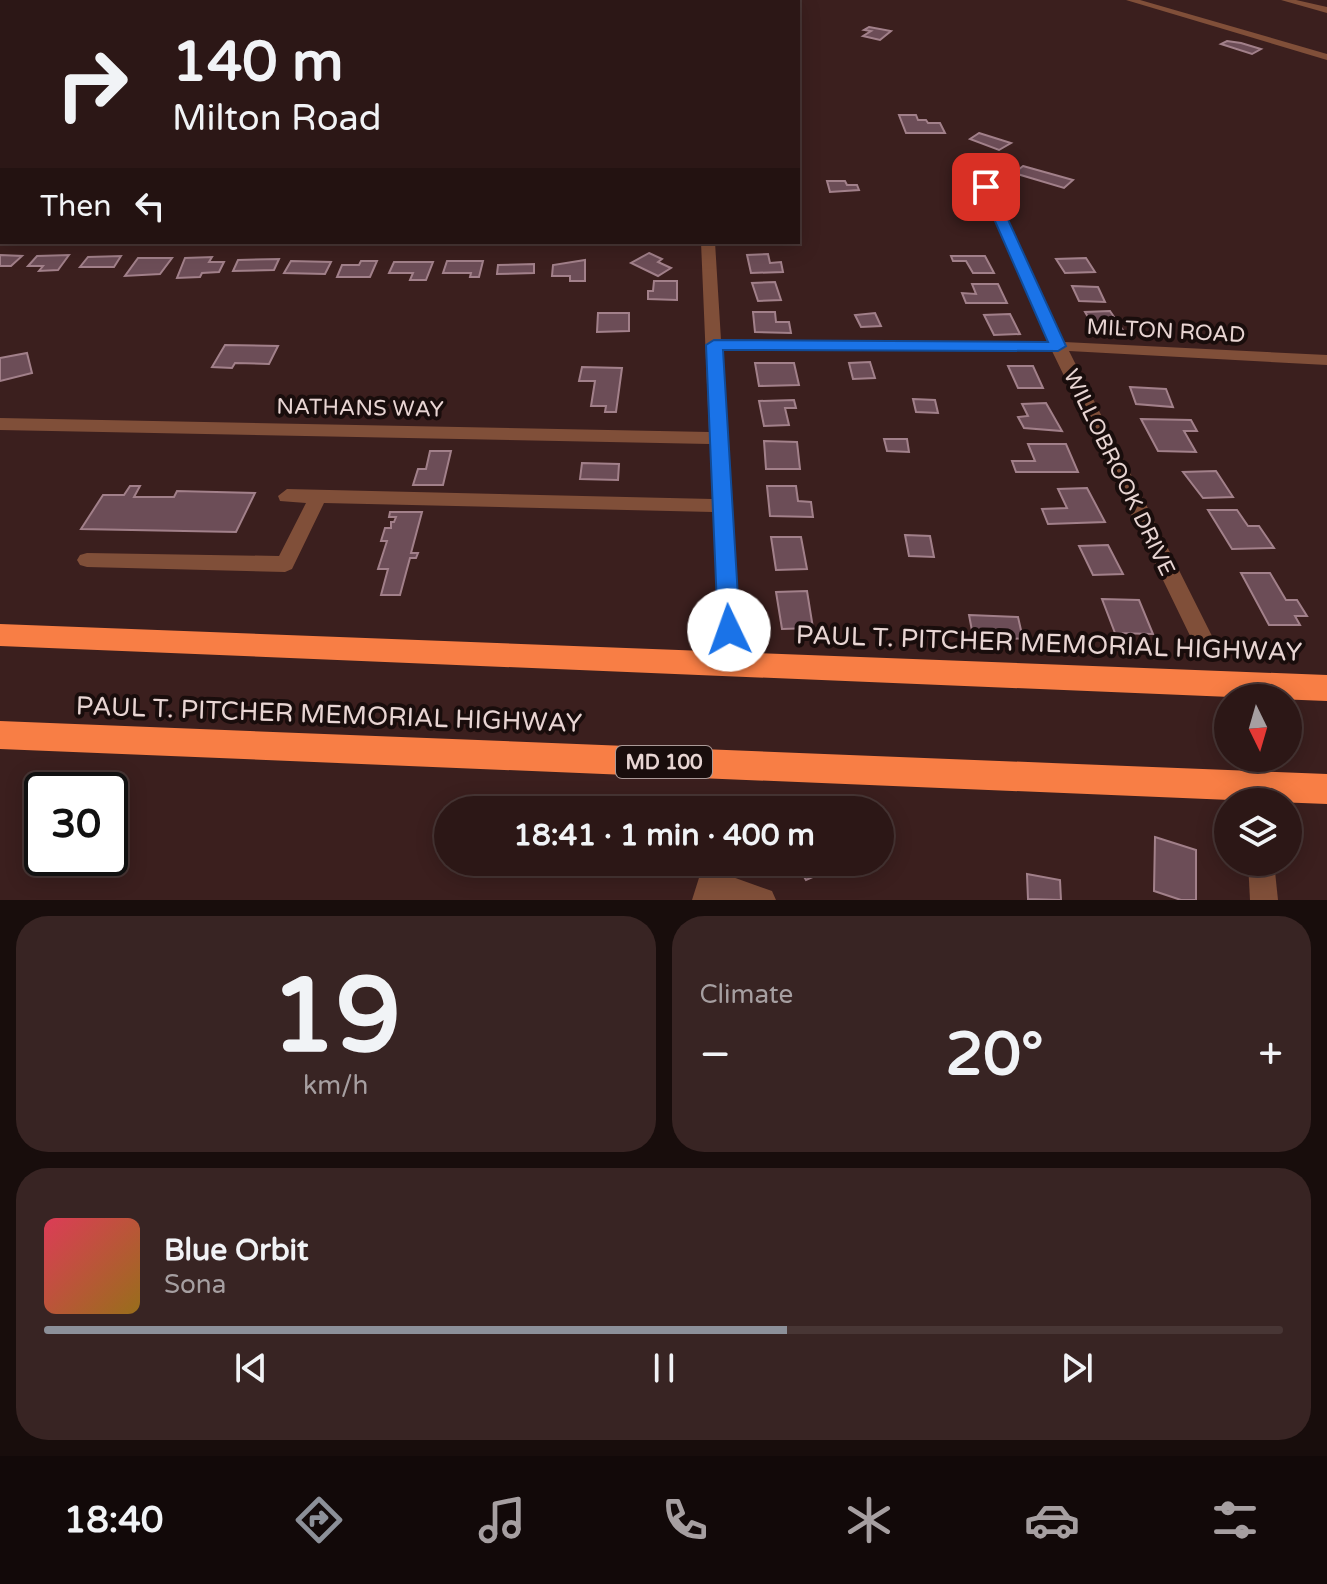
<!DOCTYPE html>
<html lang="en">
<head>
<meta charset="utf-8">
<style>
	:root { --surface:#2c1716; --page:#382423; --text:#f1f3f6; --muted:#a69fa1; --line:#483635; --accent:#8c9099 }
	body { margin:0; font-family:"Varela Round",sans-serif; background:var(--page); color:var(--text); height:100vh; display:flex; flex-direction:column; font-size:30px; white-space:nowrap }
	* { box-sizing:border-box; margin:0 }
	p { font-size:26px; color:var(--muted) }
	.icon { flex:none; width:44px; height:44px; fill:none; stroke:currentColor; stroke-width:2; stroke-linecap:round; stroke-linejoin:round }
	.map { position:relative; height:900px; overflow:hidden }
	.panel { display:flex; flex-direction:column; gap:16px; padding:16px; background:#180d0c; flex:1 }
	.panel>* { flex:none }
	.hud { position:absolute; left:0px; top:0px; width:800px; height:244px; box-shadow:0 4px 20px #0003,0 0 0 2px var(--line); background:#2c1716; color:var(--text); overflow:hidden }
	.needle { width:52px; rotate:175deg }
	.buttons { position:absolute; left:1214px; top:684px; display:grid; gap:16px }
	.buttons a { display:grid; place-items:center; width:88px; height:88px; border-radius:50%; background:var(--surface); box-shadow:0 4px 20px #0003,0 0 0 2px var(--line); font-size:40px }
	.speed { position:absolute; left:24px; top:772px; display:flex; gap:16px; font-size:40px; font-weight:700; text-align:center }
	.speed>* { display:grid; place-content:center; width:104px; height:104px; border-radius:50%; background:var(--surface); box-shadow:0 4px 20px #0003,0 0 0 2px var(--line); line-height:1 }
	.speed .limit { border:4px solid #111; border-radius:12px; background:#fff; color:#111 }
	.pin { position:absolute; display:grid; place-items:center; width:68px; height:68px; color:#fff; margin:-34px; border-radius:16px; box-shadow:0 4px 12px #0006 }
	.me { position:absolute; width:88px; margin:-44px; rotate:357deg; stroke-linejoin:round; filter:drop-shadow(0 0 6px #0008) }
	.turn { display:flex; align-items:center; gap:28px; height:168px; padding:0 40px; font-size:36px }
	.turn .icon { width:104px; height:104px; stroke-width:2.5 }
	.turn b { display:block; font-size:56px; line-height:68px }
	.then { display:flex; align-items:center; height:76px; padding:0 40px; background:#0003; gap:16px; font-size:30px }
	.big { font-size:60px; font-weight:800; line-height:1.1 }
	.panel .widget { flex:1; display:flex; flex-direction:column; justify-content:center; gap:12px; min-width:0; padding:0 28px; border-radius:32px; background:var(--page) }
	.panel .dial { align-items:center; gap:0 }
	.dial b { font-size:104px; line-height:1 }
	.song { display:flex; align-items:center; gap:24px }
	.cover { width:96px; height:96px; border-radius:12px; background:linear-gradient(135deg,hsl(350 70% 55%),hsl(40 70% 35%)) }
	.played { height:8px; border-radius:4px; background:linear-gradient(90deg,var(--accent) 60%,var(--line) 60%) }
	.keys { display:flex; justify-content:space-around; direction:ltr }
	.heat { display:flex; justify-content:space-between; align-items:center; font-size:44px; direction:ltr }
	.panel .tiles { flex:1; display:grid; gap:16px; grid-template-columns:1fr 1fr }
	.widget:last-child { grid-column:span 2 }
	.trip { position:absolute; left:434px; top:796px; width:460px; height:80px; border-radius:40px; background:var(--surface); box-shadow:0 4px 20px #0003,0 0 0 2px var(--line); font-weight:800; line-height:80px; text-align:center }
	.dock { display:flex; height:128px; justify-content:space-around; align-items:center; background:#120909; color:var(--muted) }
	.dock .icon { width:56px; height:56px }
	.dock .active { color:var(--accent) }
	.dock b { font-size:36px; color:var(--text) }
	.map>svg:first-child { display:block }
</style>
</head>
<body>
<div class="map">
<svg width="1327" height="900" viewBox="0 0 1327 900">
	<rect width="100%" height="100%" fill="#3b1f1e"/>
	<g fill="#6c4d57" stroke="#a2808a" stroke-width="2">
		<path d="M869,27L891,31L880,40L863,36L871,31L864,30Z"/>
		<path d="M1227,41L1241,43L1261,49L1252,54L1221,44Z"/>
		<path d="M899,115H916L918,120H926L928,123H940L945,133H906Z"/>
		<path d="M979,133L1011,143L999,150L970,139Z"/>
		<path d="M1023,166L1073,180L1064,188L1014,173Z"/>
		<path d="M827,181H845L847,185H857L859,190L830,192Z"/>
		<path d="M649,253L662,259L658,262L671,268L658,276L631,263Z"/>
		<path d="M768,254L770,263L781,262L783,272L751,273L747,255Z"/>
		<path d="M0,255L22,256L11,266H0Z"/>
		<path d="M69,255L58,270L39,271L43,266H28L37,256Z"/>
		<path d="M121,256L114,267H80L88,257Z"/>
		<path d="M951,256H985L994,273H973L966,261H953Z"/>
		<path d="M212,257L209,262H224L219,272L202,273L200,277L177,278L185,258Z"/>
		<path d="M138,258H172L160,274L125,276Z"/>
		<path d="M1086,258L1095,272L1065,273L1056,259Z"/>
		<path d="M279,259L274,270L233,271L238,260Z"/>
		<path d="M585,260V281H570V276H552L553,265Z"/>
		<path d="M291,261L331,262L325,274L284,273Z"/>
		<path d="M361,261H377L370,277H337L342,265H359Z"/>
		<path d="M447,261H483L479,277H470L471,273H443Z"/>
		<path d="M394,262H433L426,280H410L413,273H389Z"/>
		<path d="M534,264V273L497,274L498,265Z"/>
		<path d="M654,281H677V300L648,299V291H653Z"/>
		<path d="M775,282L781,300L758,301L752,283Z"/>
		<path d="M972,284H998L1007,303H966L962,293L976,294Z"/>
		<path d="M1072,286L1098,287L1105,302L1079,301Z"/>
		<path d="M1110,311L1125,333L1098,334L1085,312Z"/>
		<path d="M753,312H775L776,322H789L791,333L755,332Z"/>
		<path d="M598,313H629V331L597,332Z"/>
		<path d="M875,313L881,326L861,327L855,315Z"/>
		<path d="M1010,314L1020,334L994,335L984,315Z"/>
		<path d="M225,345L278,346L269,364L235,363L232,368L212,367Z"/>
		<path d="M27,353L32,373L0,381V358Z"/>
		<path d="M870,362L875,378L853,379L849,363Z"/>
		<path d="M755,363H794L799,385L759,386Z"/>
		<path d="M1008,366H1033L1043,388H1018Z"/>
		<path d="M582,367L622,368L616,412H605L606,406H591L595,381H579Z"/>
		<path d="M1130,387L1166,389L1173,407L1136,404Z"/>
		<path d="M913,399L935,400L938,413L916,412Z"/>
		<path d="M794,400L796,408H785L789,425L764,426L759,401Z"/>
		<path d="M1046,403L1062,431L1024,428L1018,417L1028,416L1022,404Z"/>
		<path d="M1141,419L1191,420L1197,431H1184L1196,452L1158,451Z"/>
		<path d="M884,439H907L909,452L887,451Z"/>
		<path d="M764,441L797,442L800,469H766Z"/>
		<path d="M1028,444H1066L1078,472H1016L1012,461H1035Z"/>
		<path d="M430,451H451L443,485H413L418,469H426Z"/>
		<path d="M582,463L619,464L618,480L580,479Z"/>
		<path d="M1216,471L1233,497L1203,498L1183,472Z"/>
		<path d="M130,486H140L134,497H174L177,491L255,493L236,532L81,529L103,495H124Z"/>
		<path d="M767,486H796L798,501L811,502L813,517L770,516Z"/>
		<path d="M1087,488L1105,522L1048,524L1042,509L1067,508L1058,489Z"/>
		<path d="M1208,510H1237L1248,526H1259L1274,548L1232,549Z"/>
		<path d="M390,512H422L411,553H418L416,558H410L400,595H381L388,569H378L387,541H381L385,528H391V522H394L396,517H389Z"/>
		<path d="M905,535L930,536L934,557L909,556Z"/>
		<path d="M771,537H801L807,569L776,570Z"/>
		<path d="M1108,545L1123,574L1093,575L1079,546Z"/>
		<path d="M1241,573H1270L1286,600H1297L1307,616H1295L1300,625H1269Z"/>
		<path d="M807,591L813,628L782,629L776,592Z"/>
		<path d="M1102,599L1139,600L1153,634L1115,633Z"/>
		<path d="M969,615L1018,617L1023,639L973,636Z"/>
		<path d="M1155,837L1196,850V900H1181L1154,891Z"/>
		<path d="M795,862H847L806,880Z"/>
		<path d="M1027,874L1060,880L1061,900L1028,899Z"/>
	</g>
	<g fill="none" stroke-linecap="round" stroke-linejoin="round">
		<g fill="#804f39" fill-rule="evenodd">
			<path d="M537,0H547L548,2H538Z"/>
			<rect x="703" y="0" width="8" height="2"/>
			<path d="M1126,0H1140L1327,54V60Z"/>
			<path d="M1281,0H1296L1327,7V13Z"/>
			<path d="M993,169L999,173L992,187L1064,342L1327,355V365L1069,351L1214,640L1211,646L1203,649L1195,646L1052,351L722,350L740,630L737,636L729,639L721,636L718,630L713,512L324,503L292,569L285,572L87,567L80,565L77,560L80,555L87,553L279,556L306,503L280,501L278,496L287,489L712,499L710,444L0,430V418L709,432L701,242H715L721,340L1048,341L980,187L989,170Z"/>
			<rect x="0" y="231" width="2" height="8"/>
			<path d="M436,242H529L522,246H443Z"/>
			<path d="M704,862H730L727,875L772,891L776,900H692Z"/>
			<path d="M1248,862H1274L1278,900H1250Z"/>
		</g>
		<g fill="#f87e45" fill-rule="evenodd">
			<path d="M0,624L1327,675V701L0,646Z"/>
			<path d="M0,721L1327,774V804L0,749Z"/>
		</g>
	</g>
	<path fill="#1a73e8" stroke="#114b97" stroke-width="2" d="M982,185L993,187L1066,346L1058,351L723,350L740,630L737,636L729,639L721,636L718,630L706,345L714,340L1048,342L980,187Z"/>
	<g text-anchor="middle" stroke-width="8" stroke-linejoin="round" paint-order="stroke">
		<rect fill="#190d0c" stroke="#aa9997" stroke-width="2" x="616" y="746" width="96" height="32" rx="6"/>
		<g font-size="20" font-weight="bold" fill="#e8d5d3">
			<text x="664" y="769">MD 100</text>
		</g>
		<g font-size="22" fill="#e8d5d3" stroke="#190d0c">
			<text transform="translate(1166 330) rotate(3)" y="8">MILTON ROAD</text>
			<text transform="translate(360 407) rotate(1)" y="8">NATHANS WAY</text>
			<text transform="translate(1120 472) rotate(64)" y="8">WILLOBROOK DRIVE</text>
		</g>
		<g font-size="26" fill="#e8d5d3" stroke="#190d0c">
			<text transform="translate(1049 643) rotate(2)" y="9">PAUL T. PITCHER MEMORIAL HIGHWAY</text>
			<text transform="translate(329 714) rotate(2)" y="9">PAUL T. PITCHER MEMORIAL HIGHWAY</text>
		</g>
	</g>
</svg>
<div class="buttons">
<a><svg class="needle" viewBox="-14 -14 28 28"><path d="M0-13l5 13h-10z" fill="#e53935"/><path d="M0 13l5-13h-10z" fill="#a69fa1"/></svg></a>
<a><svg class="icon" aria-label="layers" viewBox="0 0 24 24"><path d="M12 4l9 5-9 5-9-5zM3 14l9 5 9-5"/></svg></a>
</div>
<div class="speed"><div class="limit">30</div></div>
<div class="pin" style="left:986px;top:187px;background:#d93025"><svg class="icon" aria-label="arrive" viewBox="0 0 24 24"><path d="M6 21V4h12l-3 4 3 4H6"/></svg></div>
<svg class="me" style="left:729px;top:630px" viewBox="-20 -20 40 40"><circle r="19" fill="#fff"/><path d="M0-13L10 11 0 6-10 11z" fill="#1a73e8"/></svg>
<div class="trip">18:41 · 1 min · 400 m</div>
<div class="hud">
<div class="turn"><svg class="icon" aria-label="right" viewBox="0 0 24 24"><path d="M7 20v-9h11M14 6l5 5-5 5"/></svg><div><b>140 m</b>Milton Road</div></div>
<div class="then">Then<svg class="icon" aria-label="left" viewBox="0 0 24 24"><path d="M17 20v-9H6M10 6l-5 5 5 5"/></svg></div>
</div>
</div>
<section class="panel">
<div class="tiles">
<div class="widget dial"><b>19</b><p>km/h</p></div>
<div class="widget"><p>Climate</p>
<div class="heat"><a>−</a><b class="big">20°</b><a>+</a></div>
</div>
<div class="widget">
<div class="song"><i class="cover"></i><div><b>Blue Orbit</b><p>Sona</p></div></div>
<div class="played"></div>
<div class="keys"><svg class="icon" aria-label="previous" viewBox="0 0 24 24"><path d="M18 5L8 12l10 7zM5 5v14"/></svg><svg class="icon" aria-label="pause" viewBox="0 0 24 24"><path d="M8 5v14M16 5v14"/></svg><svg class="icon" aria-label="next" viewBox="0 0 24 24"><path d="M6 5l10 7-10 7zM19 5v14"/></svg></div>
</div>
</div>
</section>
<nav class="dock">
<b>18:40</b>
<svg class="icon active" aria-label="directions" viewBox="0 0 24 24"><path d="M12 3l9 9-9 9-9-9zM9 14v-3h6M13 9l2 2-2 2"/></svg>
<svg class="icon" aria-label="music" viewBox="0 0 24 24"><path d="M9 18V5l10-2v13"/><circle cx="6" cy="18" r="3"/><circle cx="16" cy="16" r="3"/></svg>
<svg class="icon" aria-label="phone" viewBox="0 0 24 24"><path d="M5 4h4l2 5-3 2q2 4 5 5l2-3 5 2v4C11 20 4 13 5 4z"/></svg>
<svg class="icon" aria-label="climate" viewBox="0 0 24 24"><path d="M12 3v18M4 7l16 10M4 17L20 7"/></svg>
<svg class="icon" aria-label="car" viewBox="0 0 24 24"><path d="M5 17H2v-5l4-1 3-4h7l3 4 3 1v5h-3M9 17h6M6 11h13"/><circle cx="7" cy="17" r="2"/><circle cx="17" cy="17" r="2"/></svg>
<svg class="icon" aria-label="filters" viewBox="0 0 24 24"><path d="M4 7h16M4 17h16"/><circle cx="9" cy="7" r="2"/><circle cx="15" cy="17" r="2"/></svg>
</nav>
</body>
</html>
